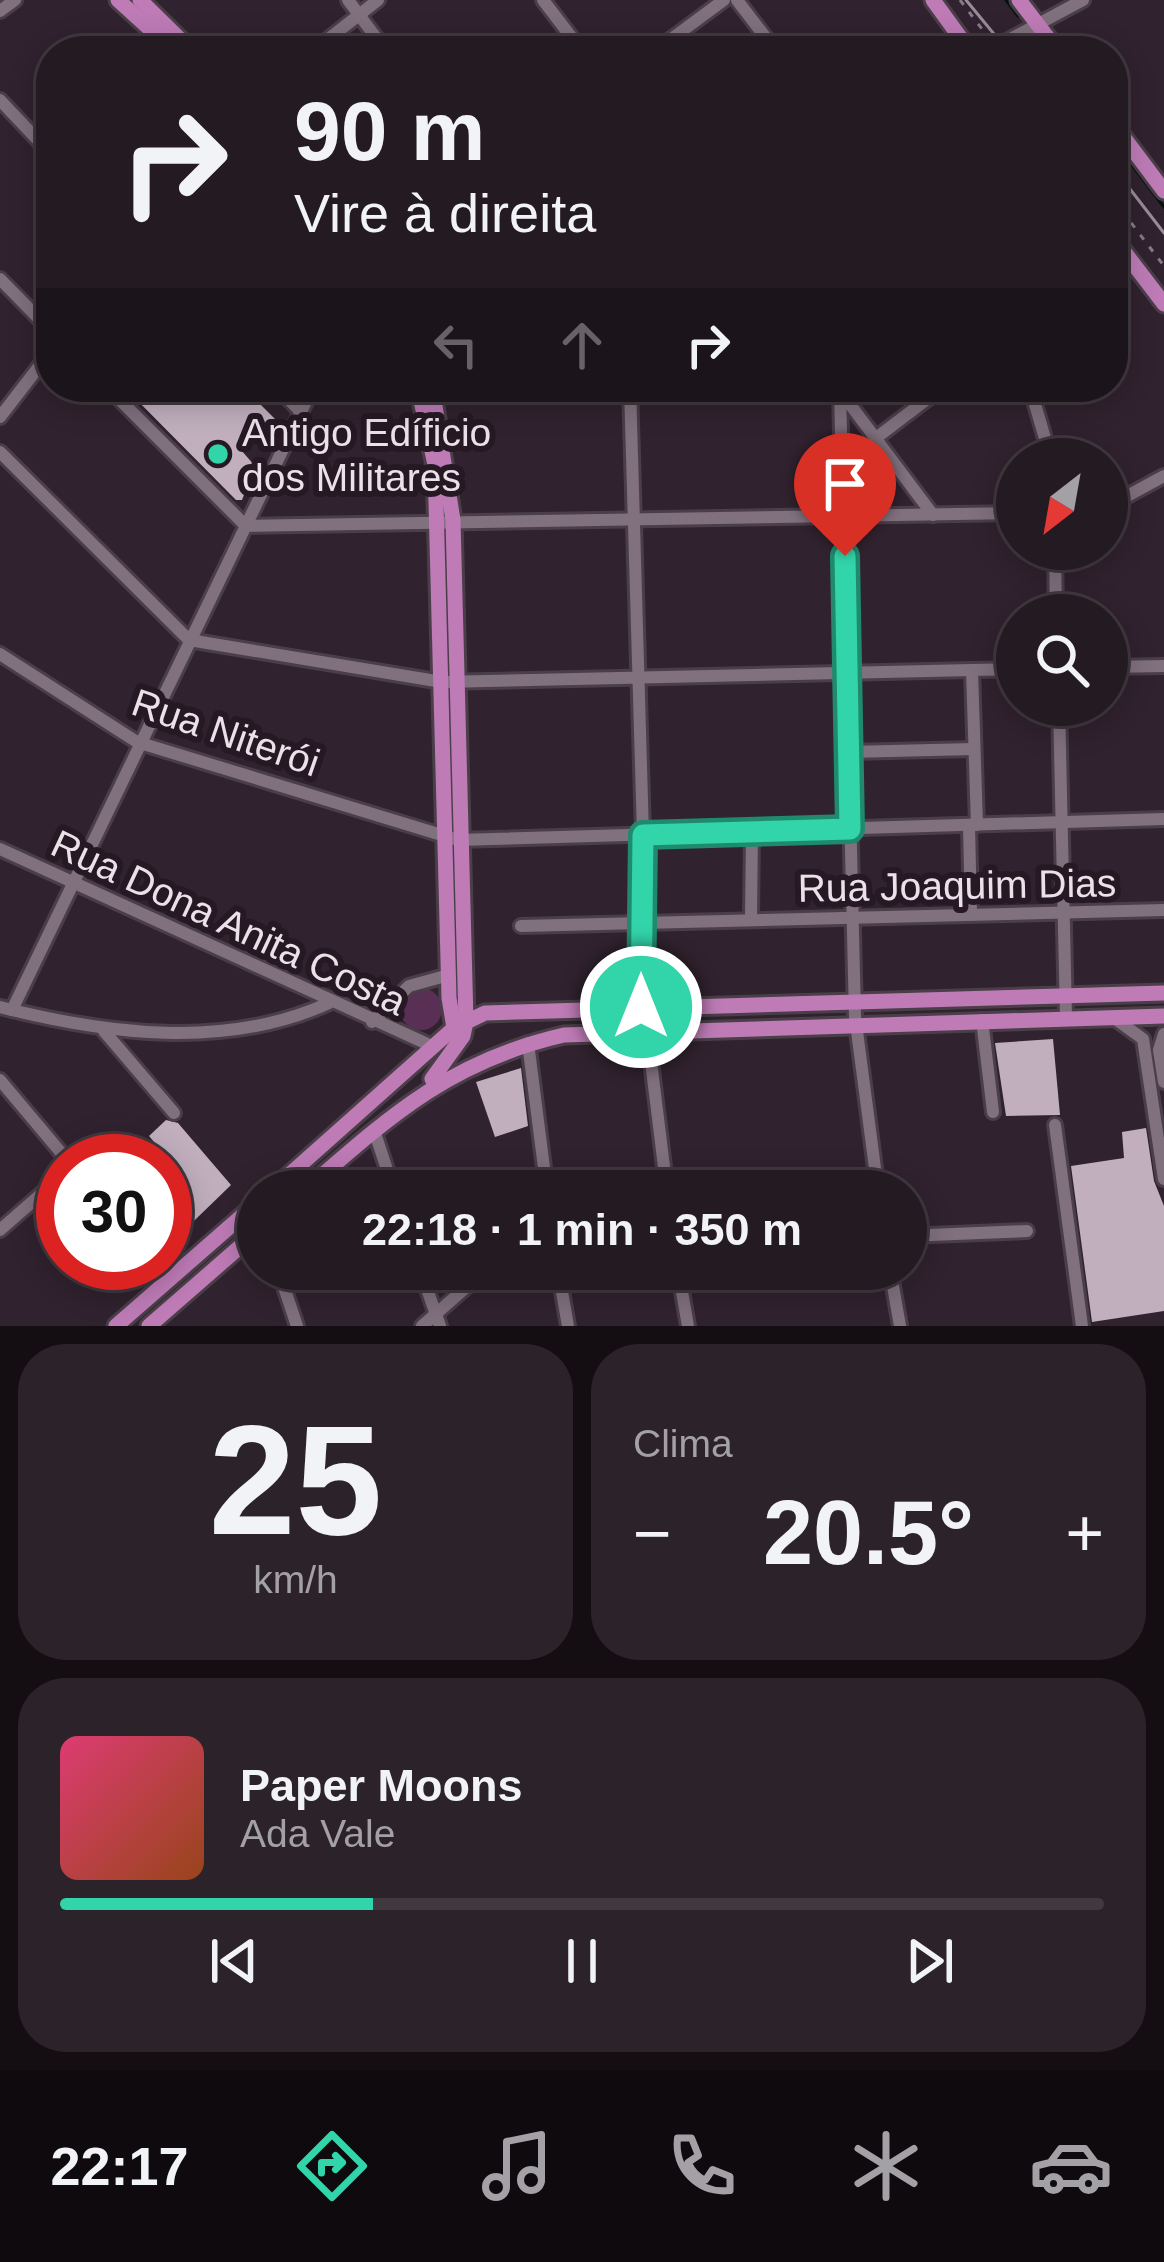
<!DOCTYPE html>
<html lang="pt">
<head>
<meta charset="utf-8">
<style>
	:root { --surface:#241a22; --page:#2c232a; --text:#f1f3f6; --muted:#a3a1a5; --line:#413840; --accent:#32d4a9 }
	body { margin:0; font-family:Arial,sans-serif; background:var(--page); color:var(--text); height:100vh; display:flex; flex-direction:column; font-size:45px; white-space:nowrap }
	* { box-sizing:border-box; margin:0 }
	p { font-size:39px; color:var(--muted) }
	.icon { flex:none; width:66px; height:66px; fill:none; stroke:currentColor; stroke-width:2; stroke-linecap:round; stroke-linejoin:round }
	.map { position:relative; height:1326px; overflow:hidden }
	.details { display:flex; flex-direction:column; gap:18px; padding:18px; background:#140e13; flex:1 }
	.details>* { flex:none }
	.top-card { position:absolute; left:36px; top:36px; width:1092px; height:366px; border-radius:48px; box-shadow:0 6px 30px #0003,0 0 0 3px var(--line); background:#241a22; color:var(--text); overflow:hidden }
	.needle { width:78px; rotate:211deg }
	.controls { position:absolute; left:996px; top:438px; display:grid; gap:24px }
	.controls a { display:grid; place-items:center; width:132px; height:132px; border-radius:50%; background:var(--surface); box-shadow:0 6px 30px #0003,0 0 0 3px var(--line); font-size:60px }
	.speed { position:absolute; left:36px; top:1134px; display:flex; gap:24px; font-size:60px; font-weight:700; text-align:center }
	.speed>* { display:grid; place-content:center; width:156px; height:156px; border-radius:50%; background:var(--surface); box-shadow:0 6px 30px #0003,0 0 0 3px var(--line); line-height:1 }
	.speed .limit { border:18px solid #d22; background:#fff; color:#111 }
	.pin { position:absolute; display:grid; place-items:center; width:102px; height:102px; color:#fff; margin:-123px -51px; border-radius:50% 50% 50% 0; rotate:-45deg; box-shadow:0 0 12px #0007 }
	.pin .icon { rotate:45deg }
	.me { position:absolute; width:132px; margin:-66px; rotate:0deg; stroke-linejoin:round; filter:drop-shadow(0 0 9px #0008) }
	.turn { display:flex; align-items:center; gap:42px; height:252px; padding:0 60px; font-size:54px }
	.turn .icon { width:156px; height:156px; stroke-width:2.5 }
	.turn b { display:block; font-size:84px; line-height:102px }
	.lanes { display:flex; align-items:center; height:114px; padding:0 60px; background:#0003; justify-content:center; gap:60px; direction:ltr }
	.lanes .off { opacity:.35 }
	.big { font-size:90px; font-weight:600; line-height:1.1 }
	.details .card { flex:1; display:flex; flex-direction:column; justify-content:center; gap:18px; min-width:0; padding:0 42px; border-radius:48px; background:var(--page) }
	.details .dial { align-items:center; gap:0 }
	.dial b { font-size:156px; line-height:1 }
	.song { display:flex; align-items:center; gap:36px }
	.cover { width:144px; height:144px; border-radius:18px; background:linear-gradient(135deg,hsl(340 70% 55%),hsl(20 70% 35%)) }
	.played { height:12px; border-radius:6px; background:linear-gradient(90deg,var(--accent) 30%,var(--line) 30%) }
	.keys { display:flex; justify-content:space-around; direction:ltr }
	.heat { display:flex; justify-content:space-between; align-items:center; font-size:66px; direction:ltr }
	.details .tiles { flex:1; display:grid; gap:18px; grid-template-columns:1fr 1fr }
	.card:last-child { grid-column:span 2 }
	.trip { position:absolute; left:237px; top:1170px; width:690px; height:120px; border-radius:60px; background:var(--surface); box-shadow:0 6px 30px #0003,0 0 0 3px var(--line); font-weight:600; line-height:120px; text-align:center }
	.dock { display:flex; height:192px; justify-content:space-around; align-items:center; background:#0e0a0e; color:var(--muted) }
	.dock .icon { width:84px; height:84px }
	.dock .selected { color:var(--accent) }
	.dock b { font-size:54px; color:var(--text) }
	.map>svg:first-child { display:block }
</style>
</head>
<body>
<div class="map">
<svg width="1164" height="1326" viewBox="0 0 1164 1326">
	<rect width="100%" height="100%" fill="#30222e"/>
	<circle fill="#5a2f55" cx="421" cy="1009" r="21"/>
	<g fill="none" stroke-linecap="round" stroke-linejoin="round">
		<g stroke="#04110c" stroke-width="3">
			<path d="M1006,0L1018,16"/>
			<path d="M1045,50V51"/>
			<path d="M1113,140L1164,207"/>
		</g>
	</g>
	<g fill="#c1afbe">
		<path d="M124,387H243L275,419L241,450L255,466L242,500H236Z"/>
		<path d="M1053,1039L1060,1115L1006,1116L995,1043Z"/>
		<path d="M521,1068L528,1126L495,1137L476,1082Z"/>
		<path d="M166,1120L178,1123L231,1185L165,1249V1161H156L164,1154L149,1136Z"/>
		<path d="M1146,1128L1154,1181L1164,1206V1311L1092,1322L1071,1166L1124,1158L1122,1132Z"/>
	</g>
	<g fill="none" stroke-linecap="round" stroke-linejoin="round">
		<g stroke="#4a3e49" stroke-width="18">
			<g id="minor">
				<path d="M348,0L386,51"/>
				<path d="M543,0L582,51"/>
				<path d="M737,0L776,51"/>
				<path d="M0,11L15,0"/>
				<path d="M313,51L378,0"/>
				<path d="M655,51L724,0"/>
				<path d="M988,51L1083,0"/>
				<path d="M0,100L51,154"/>
				<path d="M0,279L51,331"/>
				<path d="M107,387L246,526L1017,513"/>
				<path d="M277,387L301,412"/>
				<path d="M630,387L643,834L641,1007"/>
				<path d="M846,387L840,391L855,1016L878,1191"/>
				<path d="M1030,387L1051,459"/>
				<path d="M840,391L933,515"/>
				<path d="M0,417L51,351"/>
				<path d="M876,438L943,387"/>
				<path d="M0,452L189,640L442,682L1017,669"/>
				<path d="M1107,507L1164,476"/>
				<path d="M1055,549L1056,615"/>
				<path d="M0,654L137,742L458,840L1164,819"/>
				<path d="M1107,667L1164,666"/>
				<path d="M972,670L977,825"/>
				<path d="M1059,705L1066,1017"/>
				<path d="M848,752L974,749"/>
				<path d="M969,825L971,914"/>
				<path d="M0,849L434,1047"/>
				<path d="M751,920L752,831"/>
				<path d="M521,926L1164,910"/>
				<path d="M0,1007C106,1034 226,1050 329,1003"/>
				<path d="M12,1010L313,387"/>
				<path d="M1114,1018L1143,1039L1164,1179"/>
				<path d="M982,1020L993,1112"/>
				<path d="M372,1022L409,986L449,975"/>
				<path d="M647,1029L667,1191"/>
				<path d="M104,1031L174,1113"/>
				<path d="M1164,1034L1159,1050L1164,1082"/>
				<path d="M528,1043L547,1191"/>
				<path d="M0,1080L68,1161"/>
				<path d="M1055,1125L1082,1326"/>
				<path d="M374,1130L394,1191"/>
				<path d="M0,1230L63,1175"/>
				<path d="M906,1236L1027,1231"/>
				<path d="M158,1263L171,1278"/>
				<path d="M278,1269L297,1326"/>
				<path d="M420,1269L440,1326"/>
				<path d="M558,1269L568,1326"/>
				<path d="M678,1269L688,1326"/>
				<path d="M890,1269L900,1326"/>
				<path d="M422,1326L487,1269"/>
			</g>
		</g>
		<g stroke="#4a3e49" stroke-width="21">
			<g id="major">
				<path d="M118,0L174,51"/>
				<path d="M140,0L192,51"/>
				<path d="M933,0L970,51"/>
				<path d="M1019,0L1058,51"/>
				<path d="M1113,123L1164,191"/>
				<path d="M1113,237L1164,304"/>
				<path d="M418,387L435,465L449,998L454,1028"/>
				<path d="M432,1079L463,1036L466,1022L453,520L432,387"/>
				<path d="M271,1191L454,1028L485,1013L1164,993"/>
				<path d="M304,1191C390,1116 450,1061 564,1035L1164,1016"/>
				<path d="M116,1326L258,1202"/>
				<path d="M149,1326L258,1231"/>
			</g>
		</g>
		<g stroke="#877b85" stroke-width="3" stroke-dasharray="6 9" stroke-linecap="butt">
			<path d="M960,0L988,37"/>
			<path d="M1113,199L1164,266"/>
		</g>
		<use href="#minor" stroke="#81707e" stroke-width="12"/>
		<use href="#major" stroke="#be7bb6" stroke-width="15"/>
		<g stroke="#988c96" stroke-width="3">
			<path d="M966,0L1008,51"/>
			<path d="M1113,167L1164,233"/>
		</g>
	</g>
	<g fill="none" stroke-linecap="round" stroke-linejoin="round">
		<g stroke="#208a6e" stroke-width="30">
			<path id="route" d="M641,1007L643,835L850,829L845,556"/>
		</g>
		<use href="#route" stroke="#32d4a9" stroke-width="21"/>
	</g>
	<circle fill="#32d4a9" stroke="#261924" stroke-width="4.5" cx="218" cy="454" r="12"/>
	<g text-anchor="middle" stroke-width="12" stroke-linejoin="round" paint-order="stroke">
		<g font-size="39" fill="#ebe1e9" stroke="#261924" text-anchor="start">
			<text x="242" y="446">Antigo Edíficio<tspan x="242" dy="45">dos Militares</tspan></text>
		</g>
		<g font-size="39" fill="#ebe1e9" stroke="#261924">
			<text transform="translate(226 732) rotate(19)" y="14">Rua Niterói</text>
			<text transform="translate(957 885) rotate(-1)" y="14">Rua Joaquim Dias</text>
			<text transform="translate(229 922) rotate(25)" y="14">Rua Dona Anita Costa</text>
		</g>
	</g>
</svg>
<div class="controls">
<a><svg class="needle" viewBox="-14 -14 28 28"><path d="M0-13l5 13h-10z" fill="#e53935"/><path d="M0 13l5-13h-10z" fill="#a3a1a5"/></svg></a>
<a><svg class="icon" aria-label="search" viewBox="0 0 24 24"><circle cx="10" cy="10" r="6"/><path d="M15 15l6 6"/></svg></a>
</div>
<div class="speed"><div class="limit">30</div></div>
<div class="pin" style="left:845px;top:556px;background:#d93025"><svg class="icon" aria-label="arrive" viewBox="0 0 24 24"><path d="M6 21V4h12l-3 4 3 4H6"/></svg></div>
<svg class="me" style="left:641px;top:1007px" viewBox="-20 -20 40 40"><circle r="17" fill="#32d4a9" stroke="#fff" stroke-width="3"/><path d="M0-11L8 9 0 5-8 9z" fill="#fff"/></svg>
<div class="trip">22:18 · 1 min · 350 m</div>
<div class="top-card">
<div class="turn"><svg class="icon" aria-label="right" viewBox="0 0 24 24"><path d="M7 20v-9h11M14 6l5 5-5 5"/></svg><div><b>90 m</b>Vire à direita</div></div>
<div class="lanes"><svg class="icon off" aria-label="left" viewBox="0 0 24 24"><path d="M17 20v-9H6M10 6l-5 5 5 5"/></svg><svg class="icon off" aria-label="ahead" viewBox="0 0 24 24"><path d="M12 20V5M6 11l6-6 6 6"/></svg><svg class="icon" aria-label="right" viewBox="0 0 24 24"><path d="M7 20v-9h11M14 6l5 5-5 5"/></svg></div>
</div>
</div>
<section class="details">
<div class="tiles">
<div class="card dial"><b>25</b><p>km/h</p></div>
<div class="card"><p>Clima</p>
<div class="heat"><a>−</a><b class="big">20.5°</b><a>+</a></div>
</div>
<div class="card">
<div class="song"><i class="cover"></i><div><b>Paper Moons</b><p>Ada Vale</p></div></div>
<div class="played"></div>
<div class="keys"><svg class="icon" aria-label="previous" viewBox="0 0 24 24"><path d="M18 5L8 12l10 7zM5 5v14"/></svg><svg class="icon" aria-label="pause" viewBox="0 0 24 24"><path d="M8 5v14M16 5v14"/></svg><svg class="icon" aria-label="next" viewBox="0 0 24 24"><path d="M6 5l10 7-10 7zM19 5v14"/></svg></div>
</div>
</div>
</section>
<nav class="dock">
<b>22:17</b>
<svg class="icon selected" aria-label="directions" viewBox="0 0 24 24"><path d="M12 3l9 9-9 9-9-9zM9 14v-3h6M13 9l2 2-2 2"/></svg>
<svg class="icon" aria-label="music" viewBox="0 0 24 24"><path d="M9 18V5l10-2v13"/><circle cx="6" cy="18" r="3"/><circle cx="16" cy="16" r="3"/></svg>
<svg class="icon" aria-label="phone" viewBox="0 0 24 24"><path d="M5 4h4l2 5-3 2q2 4 5 5l2-3 5 2v4C11 20 4 13 5 4z"/></svg>
<svg class="icon" aria-label="climate" viewBox="0 0 24 24"><path d="M12 3v18M4 7l16 10M4 17L20 7"/></svg>
<svg class="icon" aria-label="car" viewBox="0 0 24 24"><path d="M5 17H2v-5l4-1 3-4h7l3 4 3 1v5h-3M9 17h6M6 11h13"/><circle cx="7" cy="17" r="2"/><circle cx="17" cy="17" r="2"/></svg>
</nav>
</body>
</html>
